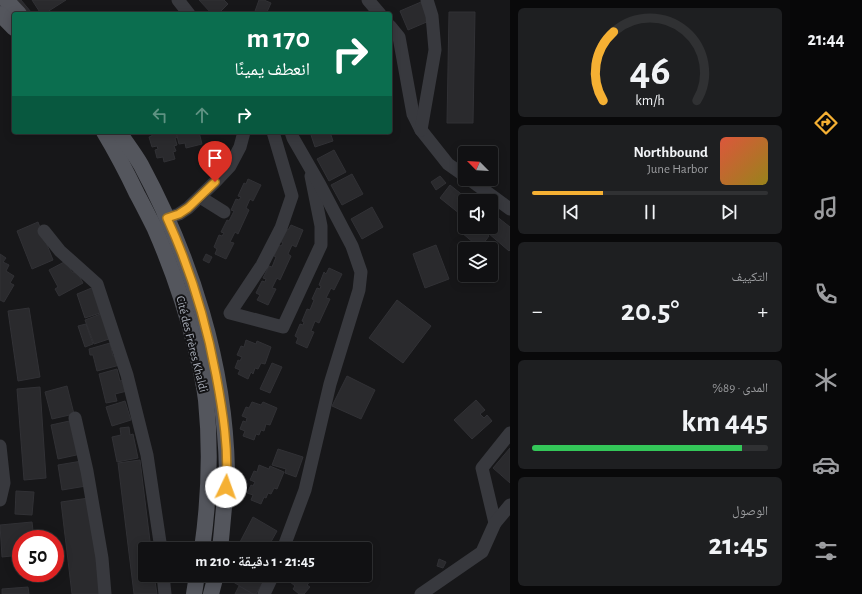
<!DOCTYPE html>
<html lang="ar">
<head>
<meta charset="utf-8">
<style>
	:root { --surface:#111113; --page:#1e1f21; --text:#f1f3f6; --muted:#9c9da0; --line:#303133; --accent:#f5b033 }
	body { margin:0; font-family:"Alegreya Sans","Noto Naskh Arabic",sans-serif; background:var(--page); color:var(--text); direction:rtl; height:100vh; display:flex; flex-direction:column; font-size:15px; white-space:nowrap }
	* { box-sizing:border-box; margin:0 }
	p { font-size:13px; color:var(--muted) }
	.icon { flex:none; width:22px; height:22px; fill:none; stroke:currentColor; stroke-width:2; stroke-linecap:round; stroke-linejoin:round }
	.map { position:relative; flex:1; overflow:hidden; direction:ltr }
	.panel { display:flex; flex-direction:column; gap:8px; padding:8px; background:#09090a; width:280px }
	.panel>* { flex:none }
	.hud { position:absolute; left:12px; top:12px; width:380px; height:122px; border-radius:4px; box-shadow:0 2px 10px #0003,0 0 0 1px var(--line); direction:rtl; background:#0b6e4f; color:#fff; overflow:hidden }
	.needle { width:26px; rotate:294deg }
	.tools { position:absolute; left:458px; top:146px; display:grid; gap:8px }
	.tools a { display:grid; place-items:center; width:40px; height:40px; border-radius:4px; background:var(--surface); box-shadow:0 2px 10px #0003,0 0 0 1px var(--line); font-size:20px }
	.speed { position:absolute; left:12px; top:530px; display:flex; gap:8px; font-size:20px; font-weight:700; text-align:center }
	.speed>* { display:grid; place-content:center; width:52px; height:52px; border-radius:50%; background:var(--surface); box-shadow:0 2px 10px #0003,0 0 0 1px var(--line); line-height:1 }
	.speed .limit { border:6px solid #d22; background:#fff; color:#111 }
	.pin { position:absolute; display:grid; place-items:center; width:34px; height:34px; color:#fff; margin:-41px -17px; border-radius:50% 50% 50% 0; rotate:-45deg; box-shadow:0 0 4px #0007 }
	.pin .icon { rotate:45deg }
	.me { position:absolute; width:44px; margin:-22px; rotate:3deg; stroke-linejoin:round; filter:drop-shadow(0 0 3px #0008) }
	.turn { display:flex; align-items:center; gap:14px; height:84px; padding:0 16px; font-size:18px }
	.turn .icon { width:52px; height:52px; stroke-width:2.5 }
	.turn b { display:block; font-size:28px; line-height:34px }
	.lanes { display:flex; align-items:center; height:38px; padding:0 16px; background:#0003; justify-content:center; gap:20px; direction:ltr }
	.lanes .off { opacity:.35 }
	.big { font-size:30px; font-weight:600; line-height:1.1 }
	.panel .widget { flex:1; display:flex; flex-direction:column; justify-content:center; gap:6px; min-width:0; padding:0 14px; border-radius:6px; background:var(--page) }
	.panel .dial { align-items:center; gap:0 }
	.dial svg { height:104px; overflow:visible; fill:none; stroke:var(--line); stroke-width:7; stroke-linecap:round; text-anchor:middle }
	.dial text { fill:var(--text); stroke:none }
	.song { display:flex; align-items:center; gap:12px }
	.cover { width:48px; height:48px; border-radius:6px; background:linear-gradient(135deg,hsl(10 70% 55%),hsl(50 70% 35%)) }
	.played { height:4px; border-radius:2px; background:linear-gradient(90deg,var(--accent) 30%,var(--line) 30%) }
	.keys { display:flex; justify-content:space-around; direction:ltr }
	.heat { display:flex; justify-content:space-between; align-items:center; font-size:22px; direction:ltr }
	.charge { height:6px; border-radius:3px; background:linear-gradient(90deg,#34c759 89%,var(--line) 0) }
	.trip { position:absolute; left:138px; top:542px; width:234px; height:40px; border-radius:4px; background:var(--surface); box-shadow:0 2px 10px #0003,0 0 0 1px var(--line); font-weight:600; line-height:40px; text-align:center; direction:rtl }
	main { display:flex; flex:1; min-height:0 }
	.tabs { display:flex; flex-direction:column; width:72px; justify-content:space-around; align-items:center; background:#070708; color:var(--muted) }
	.tabs .icon { width:28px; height:28px }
	.tabs .on { color:var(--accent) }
	.tabs b { font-size:18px; color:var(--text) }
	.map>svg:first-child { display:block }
</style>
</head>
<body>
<main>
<nav class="tabs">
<b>21:44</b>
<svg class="icon on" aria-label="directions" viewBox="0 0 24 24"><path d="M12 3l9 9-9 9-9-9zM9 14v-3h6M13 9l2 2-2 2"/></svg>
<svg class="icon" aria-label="music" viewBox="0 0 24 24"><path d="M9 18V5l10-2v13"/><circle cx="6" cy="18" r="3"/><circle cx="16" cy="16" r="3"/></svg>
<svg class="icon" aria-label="phone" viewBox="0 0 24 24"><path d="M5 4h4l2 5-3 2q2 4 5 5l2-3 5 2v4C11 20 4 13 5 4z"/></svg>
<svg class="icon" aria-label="climate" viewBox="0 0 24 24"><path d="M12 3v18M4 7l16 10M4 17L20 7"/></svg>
<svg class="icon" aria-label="car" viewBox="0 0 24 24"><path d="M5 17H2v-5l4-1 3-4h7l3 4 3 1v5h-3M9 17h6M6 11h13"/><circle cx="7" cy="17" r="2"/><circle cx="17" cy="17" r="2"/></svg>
<svg class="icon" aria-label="filters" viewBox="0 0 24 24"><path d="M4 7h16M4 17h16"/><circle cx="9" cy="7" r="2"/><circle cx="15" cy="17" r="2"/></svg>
</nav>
<section class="panel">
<div class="widget dial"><svg viewBox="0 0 100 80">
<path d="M14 69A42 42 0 1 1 86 69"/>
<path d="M14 69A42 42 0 0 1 22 16" stroke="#f5b033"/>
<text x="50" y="56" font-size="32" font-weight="700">46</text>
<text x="50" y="72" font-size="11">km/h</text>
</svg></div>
<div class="widget">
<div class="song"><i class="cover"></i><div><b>Northbound</b><p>June Harbor</p></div></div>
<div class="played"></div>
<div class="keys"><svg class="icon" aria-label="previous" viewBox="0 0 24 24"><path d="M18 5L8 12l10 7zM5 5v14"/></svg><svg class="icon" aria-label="pause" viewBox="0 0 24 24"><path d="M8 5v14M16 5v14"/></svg><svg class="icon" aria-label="next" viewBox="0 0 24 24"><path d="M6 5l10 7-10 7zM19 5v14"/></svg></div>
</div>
<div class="widget"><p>التكييف</p>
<div class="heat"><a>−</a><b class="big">20.5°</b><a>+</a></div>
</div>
<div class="widget"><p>المدى · 89%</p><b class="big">445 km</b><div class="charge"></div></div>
<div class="widget"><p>الوصول</p><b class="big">21:45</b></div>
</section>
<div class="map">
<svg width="510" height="594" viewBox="0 0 510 594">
	<rect width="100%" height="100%" fill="#171719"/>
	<g fill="#2a2a2d" stroke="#313135">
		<path d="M15,0H21L31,12L28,14H22Z"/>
		<path d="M32,0H66L44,14H41Z"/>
		<path d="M199,0H224L228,4L218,14H212Z"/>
		<path d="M259,0H264L271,3L267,12L271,13L270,14H254Z"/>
		<path d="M421,2L429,21L408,30L400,11Z"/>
		<path d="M449,12H475L473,123H447Z"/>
		<path d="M151,132H178L179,137L175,138L177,145L174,146L176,151L173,152L175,159L164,162L163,157L157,158L155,150L158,149L157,146L152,147L149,137L152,136Z"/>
		<path d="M176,132H199L202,144L186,148L185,143L179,144Z"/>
		<path d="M310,132H330L333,141L315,147Z"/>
		<path d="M334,150L346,172L329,181L317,159Z"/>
		<path d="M352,174L363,194L342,205L331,185Z"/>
		<path d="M440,176L446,183L436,190L431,182Z"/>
		<path d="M248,179L261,185L253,201L250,199L246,208L249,210L238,234L235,232L230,242L234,243L226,259L215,254L217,249L214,247L219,235L222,236L224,233L221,232L227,220L229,221L234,211L231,210L236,199L239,200L241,197L238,196L244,183L246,184Z"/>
		<path d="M450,185L470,201H465V218L440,198Z"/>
		<path d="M372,207L383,227L362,239L351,219Z"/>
		<path d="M491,212L510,227V250L509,251L481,227H491Z"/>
		<path d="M38,222L53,260L32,269L17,231Z"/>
		<path d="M291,225L303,230L296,247L292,245L288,254L291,256L280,280L277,278L272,288L276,289L268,305L257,300L260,295L256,293L262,281L265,282L266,279L263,278L269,266L272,267L276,257L274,256L279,245L281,246L283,243L280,241L286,229L288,230Z"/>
		<path d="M467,227H478L489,236L480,248L462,233Z"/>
		<path d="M436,245L449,279L425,288L413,254Z"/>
		<path d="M0,254L6,258L3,262L9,265L6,271L14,276L10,283L14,285L4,302L0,300Z"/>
		<path d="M206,254L212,257L209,263L203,260Z"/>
		<path d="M66,261L72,272H77L83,283L59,296L55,289L58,287L49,270Z"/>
		<path d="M329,268L342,274L334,290L331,288L326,298L330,299L319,323L315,321L311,331L314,332L307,348L296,343L298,338L295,336L300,324L303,325L304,322L302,321L307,309L310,310L314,300L312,299L317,288L320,289L321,286L319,285L324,272L326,274Z"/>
		<path d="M94,287L103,312L85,318L77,294Z"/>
		<path d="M397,300L431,326L403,363L369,338Z"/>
		<path d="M29,308L40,377L18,381L8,311Z"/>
		<path d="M103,313L112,338L94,344L85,320Z"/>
		<path d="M86,324L93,344L85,347L78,326Z"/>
		<path d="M246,340L256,344L257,341L271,347L265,364L261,363L258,369L255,368L253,374L251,372L248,379L238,374L240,370L235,368L238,360L240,361L242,357L237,355L241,346L244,347Z"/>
		<path d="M110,343L113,356L117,355L120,365L97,371L93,355H90L89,349Z"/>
		<path d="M272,363L282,367L270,393L260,389Z"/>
		<path d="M117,369L120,381L124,380L127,391L115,394L117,401L106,403L99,374Z"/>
		<path d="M347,376L375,390L361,419L332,406Z"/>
		<path d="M67,386L74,414L52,419L45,392Z"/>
		<path d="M40,387L46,478L24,480L17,389Z"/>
		<path d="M476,400L485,410L480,414L484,418L487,415L492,421L472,439L454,420Z"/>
		<path d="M125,401L131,420L112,426L106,407Z"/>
		<path d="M252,402L261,405L263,402L277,408L270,425L266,424L264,431L261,430L259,435L256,434L254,440L243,436L245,431L240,429L243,421L246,422L247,418L242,416L246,407L249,408Z"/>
		<path d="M74,420L81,454L58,459L51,425Z"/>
		<path d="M129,427L130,435L133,434L138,458L117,462L112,437L121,435L120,428Z"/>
		<path d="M510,448V483L493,468Z"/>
		<path d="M278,449L303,457L296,477L285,473L286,469L272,465Z"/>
		<path d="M140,460L151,549H145V575H154L157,594H134L118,463Z"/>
		<path d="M82,461L86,486L62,490L58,465Z"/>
		<path d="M259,465L269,469L270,466L284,472L277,489L274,488L271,494L268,493L266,498L264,497L261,504L251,500L253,495L247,493L251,485L253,486L255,482L250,480L254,471L257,472Z"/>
		<path d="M16,491L34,492L32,515L15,514Z"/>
		<path d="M89,498L100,594H72L61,502Z"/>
		<path d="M253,517L277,531L267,549H252L240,542Z"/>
		<path d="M32,522L34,539H21V555L2,557L0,525Z"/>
		<path d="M439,559L446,562L443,568L437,566Z"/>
		<path d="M233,575H267L256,594H253L230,580Z"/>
		<path d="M294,575H315L307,585L310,587L304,594H299L293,589L295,586L289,581Z"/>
		<path d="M239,586L253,594H235Z"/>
		<path d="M28,587L29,594H2V589Z"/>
	</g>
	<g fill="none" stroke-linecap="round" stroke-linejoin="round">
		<g stroke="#38393e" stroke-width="13">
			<path d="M178,0L189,14"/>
			<path d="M368,0L380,14"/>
			<path d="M390,26L399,37L413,114L421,130L448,164L465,176"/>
			<path d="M421,130L435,50L432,16L427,0"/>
			<path d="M273,132L292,196L281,228L262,265L230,313L283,327L321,245V226L311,176"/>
			<path d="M469,179L510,209"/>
			<path d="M200,197L224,212"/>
			<path d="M157,222L179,214L188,208L215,182L230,166L240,147L244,132"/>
			<path d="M44,231L60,251L97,284L127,375L147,455L161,549"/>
			<path d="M75,418L87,471L102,558L105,594"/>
			<path d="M0,446L4,483L0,500"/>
			<path d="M495,523L482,468L510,433"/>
			<path d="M283,549L305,490L330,384L359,290L361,272L352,246L320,185L293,138L291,132"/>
			<path d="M163,575L165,594"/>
			<path d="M264,594L273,575"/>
			<path d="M421,594L482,552L495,523L510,505"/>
		</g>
		<g stroke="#54565d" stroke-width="16">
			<path d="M6,0L19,14"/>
			<path d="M0,14L14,28"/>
			<path d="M104,132C116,152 127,173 137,194C143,205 149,217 155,229C172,268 186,309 196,350C200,366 204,383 206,400C211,450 209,500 202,549"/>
			<path d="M119,132C126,143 134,153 141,165C191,258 225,364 227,471C227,480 225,489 225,498C223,515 222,532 220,549"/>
			<path d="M194,594L197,575"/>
			<path d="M211,594L216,575"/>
		</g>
	</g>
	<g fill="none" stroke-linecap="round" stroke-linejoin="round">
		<g stroke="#9f7221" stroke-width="10">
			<path id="route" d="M215,182L188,208L179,214L167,218C190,268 206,321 216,375C223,412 229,450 226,487"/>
		</g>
		<use href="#route" stroke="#f5b033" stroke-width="7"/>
	</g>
	<g text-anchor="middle" stroke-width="4" stroke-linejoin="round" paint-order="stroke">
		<g font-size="12" fill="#a9aeb9" stroke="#121214">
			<text transform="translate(192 344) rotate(76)" y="4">Cité des Frères Khaldi</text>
		</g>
	</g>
</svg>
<div class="tools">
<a><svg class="needle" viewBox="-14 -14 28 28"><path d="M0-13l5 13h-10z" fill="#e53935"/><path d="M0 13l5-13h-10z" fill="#9c9da0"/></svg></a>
<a><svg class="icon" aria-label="sound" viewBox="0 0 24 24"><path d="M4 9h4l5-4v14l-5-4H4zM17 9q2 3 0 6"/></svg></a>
<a><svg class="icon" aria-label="layers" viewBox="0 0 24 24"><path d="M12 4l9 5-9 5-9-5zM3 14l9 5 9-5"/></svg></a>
</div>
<div class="speed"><div class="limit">50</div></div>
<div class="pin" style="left:215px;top:182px;background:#d93025"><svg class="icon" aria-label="arrive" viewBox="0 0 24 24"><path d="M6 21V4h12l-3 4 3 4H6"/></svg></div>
<svg class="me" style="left:226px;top:487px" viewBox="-20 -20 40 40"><circle r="19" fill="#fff"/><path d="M0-13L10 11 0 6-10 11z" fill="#f5b033"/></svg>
<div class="trip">21:45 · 1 دقيقة · 210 m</div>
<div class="hud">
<div class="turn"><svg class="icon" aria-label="right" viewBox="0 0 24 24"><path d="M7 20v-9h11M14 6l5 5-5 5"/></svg><div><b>170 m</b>انعطف يمينًا</div></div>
<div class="lanes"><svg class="icon off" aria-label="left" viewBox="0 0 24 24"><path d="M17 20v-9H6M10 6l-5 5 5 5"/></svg><svg class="icon off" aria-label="ahead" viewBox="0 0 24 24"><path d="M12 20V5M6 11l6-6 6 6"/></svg><svg class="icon" aria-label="right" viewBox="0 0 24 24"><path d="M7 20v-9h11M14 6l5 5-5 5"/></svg></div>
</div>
</div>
</main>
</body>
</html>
